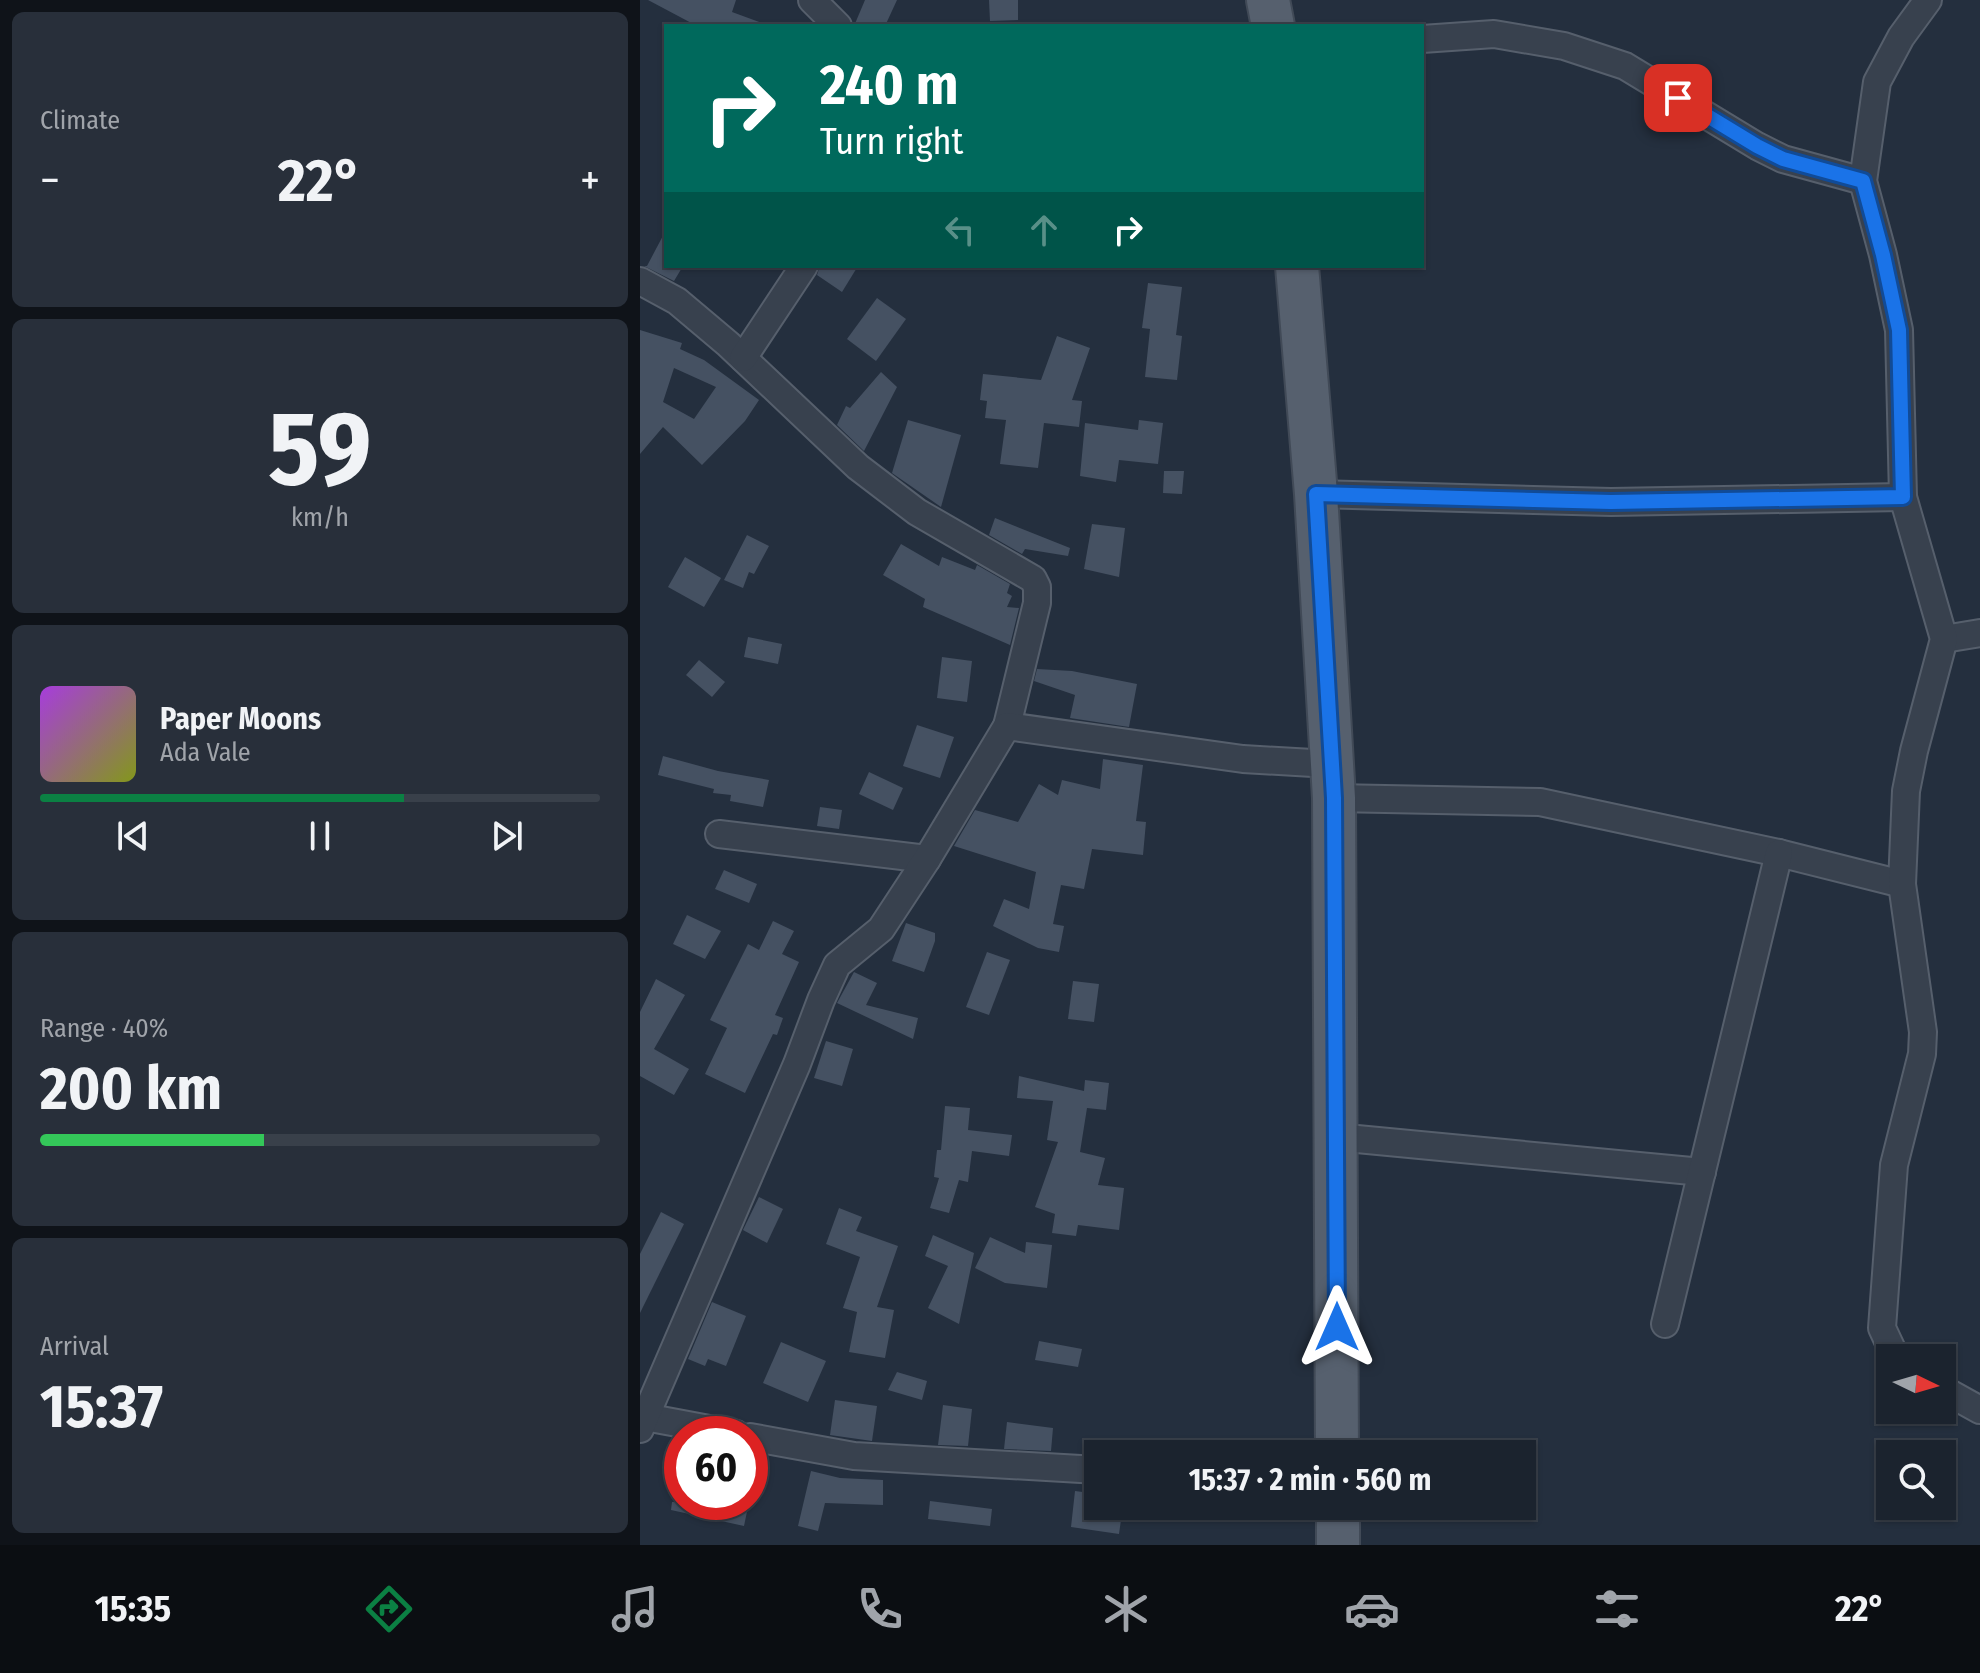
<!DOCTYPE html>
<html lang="en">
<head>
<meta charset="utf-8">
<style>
	:root { --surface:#1b232e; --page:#282f3a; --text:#f1f3f6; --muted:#a0a4aa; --line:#39404a; --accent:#0b8043 }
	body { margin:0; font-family:"Fira Sans Condensed",sans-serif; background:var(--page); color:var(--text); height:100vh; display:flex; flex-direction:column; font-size:30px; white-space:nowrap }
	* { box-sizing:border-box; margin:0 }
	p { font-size:26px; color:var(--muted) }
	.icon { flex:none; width:44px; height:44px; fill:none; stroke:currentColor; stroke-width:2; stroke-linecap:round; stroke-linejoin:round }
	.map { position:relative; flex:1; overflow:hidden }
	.panel { display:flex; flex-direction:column; gap:12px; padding:12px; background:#0f1319; width:640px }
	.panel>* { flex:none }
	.top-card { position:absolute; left:24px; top:24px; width:760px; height:244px; border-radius:0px; box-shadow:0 2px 6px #0004,0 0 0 2px var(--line); background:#00695c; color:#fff; overflow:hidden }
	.needle { width:52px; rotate:95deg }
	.buttons { position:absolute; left:1236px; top:1344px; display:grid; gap:16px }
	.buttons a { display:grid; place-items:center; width:80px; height:80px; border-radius:0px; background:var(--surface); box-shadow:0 2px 6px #0004,0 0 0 2px var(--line); font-size:40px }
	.speed { position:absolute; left:24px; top:1416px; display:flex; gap:16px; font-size:40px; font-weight:700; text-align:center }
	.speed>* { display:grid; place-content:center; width:104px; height:104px; border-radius:50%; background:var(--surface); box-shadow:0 2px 6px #0004,0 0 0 2px var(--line); line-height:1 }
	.speed .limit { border:12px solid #d22; background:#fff; color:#111 }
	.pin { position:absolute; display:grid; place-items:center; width:68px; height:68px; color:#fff; margin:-34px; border-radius:16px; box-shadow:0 4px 12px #0006 }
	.me { position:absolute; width:88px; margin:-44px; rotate:0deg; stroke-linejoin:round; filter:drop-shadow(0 0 6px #0008) }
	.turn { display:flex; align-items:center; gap:28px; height:168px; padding:0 24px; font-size:36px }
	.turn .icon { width:104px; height:104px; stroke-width:2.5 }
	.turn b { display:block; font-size:56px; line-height:68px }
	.lanes { display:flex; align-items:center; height:76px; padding:0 24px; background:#0003; justify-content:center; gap:40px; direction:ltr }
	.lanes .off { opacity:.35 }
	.big { font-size:60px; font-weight:700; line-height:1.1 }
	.panel .widget { flex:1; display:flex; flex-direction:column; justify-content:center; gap:12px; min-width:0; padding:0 28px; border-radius:12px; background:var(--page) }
	.panel .dial { align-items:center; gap:0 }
	.dial b { font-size:104px; line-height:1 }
	.song { display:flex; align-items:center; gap:24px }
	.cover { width:96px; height:96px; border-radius:12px; background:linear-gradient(135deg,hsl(280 70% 55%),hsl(70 70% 35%)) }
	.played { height:8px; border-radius:4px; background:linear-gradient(90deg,var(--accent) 65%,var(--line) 65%) }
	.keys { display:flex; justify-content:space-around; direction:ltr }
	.heat { display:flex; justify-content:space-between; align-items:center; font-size:44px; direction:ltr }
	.charge { height:12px; border-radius:6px; background:linear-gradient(90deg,#34c759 40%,var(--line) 0) }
	.trip { position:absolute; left:444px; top:1440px; width:452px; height:80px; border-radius:0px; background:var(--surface); box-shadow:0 2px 6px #0004,0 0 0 2px var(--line); font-weight:700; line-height:80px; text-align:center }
	.tabs { display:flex; height:128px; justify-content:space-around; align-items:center; background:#0b0e12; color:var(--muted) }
	.tabs .icon { width:56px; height:56px }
	.tabs .current { color:var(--accent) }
	.tabs b { font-size:36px; color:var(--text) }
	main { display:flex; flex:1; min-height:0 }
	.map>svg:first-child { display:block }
</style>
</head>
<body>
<main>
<section class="panel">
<div class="widget"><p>Climate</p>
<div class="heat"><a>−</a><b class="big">22°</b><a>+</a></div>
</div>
<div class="widget dial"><b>59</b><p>km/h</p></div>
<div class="widget">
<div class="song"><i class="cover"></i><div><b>Paper Moons</b><p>Ada Vale</p></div></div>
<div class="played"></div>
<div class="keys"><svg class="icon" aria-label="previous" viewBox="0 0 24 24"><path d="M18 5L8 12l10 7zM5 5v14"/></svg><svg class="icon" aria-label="pause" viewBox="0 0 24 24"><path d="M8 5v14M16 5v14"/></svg><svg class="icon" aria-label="next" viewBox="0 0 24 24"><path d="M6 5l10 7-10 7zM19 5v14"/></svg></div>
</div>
<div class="widget"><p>Range · 40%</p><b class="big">200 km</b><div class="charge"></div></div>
<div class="widget"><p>Arrival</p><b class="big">15:37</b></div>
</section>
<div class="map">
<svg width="1340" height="1545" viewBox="0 0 1340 1545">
	<rect width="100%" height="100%" fill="#242f3e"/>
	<g fill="#455162" fill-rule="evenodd">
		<path d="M8,0H96L92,12L125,24V26H57Z"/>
		<path d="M225,0H257L245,26H214Z"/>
		<path d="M349,0H378V20L350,21Z"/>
		<path d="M26,230V266H43L34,281L4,266H7Z"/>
		<path d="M180,266H218L202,292L177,275Z"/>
		<path d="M508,283L542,287L536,335L542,336L537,380L505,377L510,329L502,328Z"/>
		<path d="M237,298L266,319L236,361L207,339Z"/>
		<path d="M0,330L42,343L40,349L64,360L119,400L105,421L62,465L23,427L0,454ZM34,368L76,387L54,419L23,402Z"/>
		<path d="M417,336L450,348L432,400L442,401L439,427L404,423L398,468L360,464L366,420L345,418L347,401L340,400L343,374L401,380Z"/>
		<path d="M241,372L257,387L224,451L197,425L206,406L210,408Z"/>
		<path d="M268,420L321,435L301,507L252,473Z"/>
		<path d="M499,420L523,423L518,464L479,460L476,482L440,476L445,423L498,430Z"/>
		<path d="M524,471H544L542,494L523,493Z"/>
		<path d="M355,518L430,548L428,556L385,549L382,554L349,535Z"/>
		<path d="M452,524L485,528L479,577L444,569Z"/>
		<path d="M107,535L129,546L114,574L109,572L103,588L84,580Z"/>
		<path d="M261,544L299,566L302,557L335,570L337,565L370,584L367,593L372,596L367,607L379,608L370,645L283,607L285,599L243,575Z"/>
		<path d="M45,557L81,578L64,607L28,587Z"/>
		<path d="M108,637L142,644L138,664L104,657Z"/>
		<path d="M302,657L332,661L327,702L297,698Z"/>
		<path d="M59,660L85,682L72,697L46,675Z"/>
		<path d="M397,669L432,671L497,684L489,727L430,718L435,695L394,681Z"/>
		<path d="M277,725L314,737L300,778L263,766Z"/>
		<path d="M23,756L78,771L129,780L123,807L90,801L91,795L73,793L74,789L18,775Z"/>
		<path d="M463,759L503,765L496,821L506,822L503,855L452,849L444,889L421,885L413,924L424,926L419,952L398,948L353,926L364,899L389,909L396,872L314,846L335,810L378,822L399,784L418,795L422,780L460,789Z"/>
		<path d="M229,772L263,788L253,810L219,794Z"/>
		<path d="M180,807L202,810L199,829L177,826Z"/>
		<path d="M84,870L117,884L109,903L75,889Z"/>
		<path d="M47,915L81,931L65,959L33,944Z"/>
		<path d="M133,921L154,931L142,954L159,962L135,1015L143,1018L137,1035L133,1034L105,1093L65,1074L87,1028L70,1020L108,944L119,950Z"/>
		<path d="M266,923L295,933V941L284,972L252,961Z"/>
		<path d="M347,952L370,960L349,1015L326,1007Z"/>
		<path d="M214,972L237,983L226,1005L278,1018L273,1039L197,1003Z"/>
		<path d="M16,979L45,995L14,1049L49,1069L34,1095L0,1076V1012Z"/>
		<path d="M433,981L459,984L454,1022L428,1019Z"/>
		<path d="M186,1041L213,1049L202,1086L174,1078Z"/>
		<path d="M379,1076L444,1091L445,1080L469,1083L466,1110L447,1108L440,1152L465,1158L458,1185L484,1188L479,1230L438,1225L436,1236L412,1233L415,1214L395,1207L418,1142L407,1140L413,1101L377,1098Z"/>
		<path d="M305,1106L330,1108L328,1130L372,1135L369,1156L332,1151L328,1182L319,1180L309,1213L290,1208L299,1178L294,1177L297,1150H301Z"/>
		<path d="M119,1197L143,1209L127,1243L103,1230Z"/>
		<path d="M199,1208L222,1217L216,1231L258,1246L237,1307L254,1310L245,1358L209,1352L217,1312L203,1308L220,1257L186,1244Z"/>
		<path d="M21,1212L44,1224L0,1313V1254Z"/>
		<path d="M293,1235L334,1253L319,1324L288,1308L308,1266L285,1256Z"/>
		<path d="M350,1237L385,1253L386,1242L412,1245L407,1288L365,1283L335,1268Z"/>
		<path d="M72,1302L106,1316L86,1366L68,1359L65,1366L48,1359Z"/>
		<path d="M399,1341L442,1349L438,1367L395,1360Z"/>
		<path d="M141,1342L186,1361L168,1402L123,1383Z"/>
		<path d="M257,1372L287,1381L282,1400L248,1390Z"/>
		<path d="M195,1400L237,1406L232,1441L190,1435Z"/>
		<path d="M303,1405L332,1409L328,1446L298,1445Z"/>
		<path d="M367,1422L413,1428L411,1451L364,1449Z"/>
		<path d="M171,1471L200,1478L243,1480V1505L185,1503L178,1531L158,1526Z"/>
		<path d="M435,1491L458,1494V1506H483L479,1534L431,1527Z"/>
		<path d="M290,1501L352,1509L350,1526L288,1519Z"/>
		<path d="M32,1502H109L104,1526L31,1510Z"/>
	</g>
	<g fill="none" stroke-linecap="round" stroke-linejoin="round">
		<g stroke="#565f6c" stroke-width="30">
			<g id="street">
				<path d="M172,0L198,26"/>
				<path d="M782,39L854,34L924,46L985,66L1117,146L1143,159L1223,181"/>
				<path d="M0,281L37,301L88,344L218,467L277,512L393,579L397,587V603L367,726"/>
				<path d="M103,358L164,266"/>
				<path d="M676,494L971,502L1263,497"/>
				<path d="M1304,639L1340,633"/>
				<path d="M694,798L900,802L1139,853L1262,884"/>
				<path d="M79,834L287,859"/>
				<path d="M696,1137L1062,1172"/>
				<path d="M1025,1324L1139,853"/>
				<path d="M1256,1358L1242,1328L1254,1165L1282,1054L1283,1032L1262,884L1266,791L1274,751L1304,639L1263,497L1259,330L1243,255L1223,181L1237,82L1261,37L1288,0"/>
				<path d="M1302,1389L1340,1410"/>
				<path d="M5,1417L96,1434"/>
				<path d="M0,1429L157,1064L181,1000L197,965L241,929L287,859L367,726L603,759L690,764"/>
				<path d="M110,1437L214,1456L458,1470"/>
			</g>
		</g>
		<g stroke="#414a57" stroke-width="46">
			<g id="primary">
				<path d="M628,0L633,26"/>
				<path d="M657,266L676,494L694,798L697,1454"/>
				<path d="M698,1506V1545"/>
			</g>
		</g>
		<use href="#street" stroke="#38414e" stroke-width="26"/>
		<use href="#primary" stroke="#56606e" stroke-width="42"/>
	</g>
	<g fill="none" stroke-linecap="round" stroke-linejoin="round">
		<g stroke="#114b97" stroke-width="20">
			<path id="route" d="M697,1327L694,798L676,494L971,502L1263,497L1259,330L1243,255L1223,181L1143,159L1117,146L1038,98"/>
		</g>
		<use href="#route" stroke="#1a73e8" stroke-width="14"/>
	</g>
</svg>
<div class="buttons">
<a><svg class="needle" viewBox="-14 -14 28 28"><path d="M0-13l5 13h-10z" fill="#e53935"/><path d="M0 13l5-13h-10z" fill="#a0a4aa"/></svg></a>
<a><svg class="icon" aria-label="search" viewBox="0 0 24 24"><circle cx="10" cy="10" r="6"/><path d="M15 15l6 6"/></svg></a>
</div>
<div class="speed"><div class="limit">60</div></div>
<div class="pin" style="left:1038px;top:98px;background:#d93025"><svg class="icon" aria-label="arrive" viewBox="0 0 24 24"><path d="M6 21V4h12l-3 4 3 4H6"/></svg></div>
<svg class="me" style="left:697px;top:1327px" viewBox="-20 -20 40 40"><path d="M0-17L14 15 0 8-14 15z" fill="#1a73e8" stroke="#fff" stroke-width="4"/></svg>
<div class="trip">15:37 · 2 min · 560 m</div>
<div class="top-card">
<div class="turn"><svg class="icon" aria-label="right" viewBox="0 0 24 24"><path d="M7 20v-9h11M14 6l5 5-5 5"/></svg><div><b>240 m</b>Turn right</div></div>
<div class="lanes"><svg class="icon off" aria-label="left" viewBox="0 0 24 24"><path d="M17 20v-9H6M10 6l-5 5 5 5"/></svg><svg class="icon off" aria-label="ahead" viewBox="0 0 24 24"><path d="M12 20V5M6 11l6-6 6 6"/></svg><svg class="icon" aria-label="right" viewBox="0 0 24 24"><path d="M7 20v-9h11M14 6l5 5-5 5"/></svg></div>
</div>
</div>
</main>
<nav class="tabs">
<b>15:35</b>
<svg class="icon current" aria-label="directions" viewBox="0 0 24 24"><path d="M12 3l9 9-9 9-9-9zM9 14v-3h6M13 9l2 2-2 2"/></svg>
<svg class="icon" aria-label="music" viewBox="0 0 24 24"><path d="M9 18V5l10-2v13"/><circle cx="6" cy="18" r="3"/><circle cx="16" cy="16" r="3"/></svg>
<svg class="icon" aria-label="phone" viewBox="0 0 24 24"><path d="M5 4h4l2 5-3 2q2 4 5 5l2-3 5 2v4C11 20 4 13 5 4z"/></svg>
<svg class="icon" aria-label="climate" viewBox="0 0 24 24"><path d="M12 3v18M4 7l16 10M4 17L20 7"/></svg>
<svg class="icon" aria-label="car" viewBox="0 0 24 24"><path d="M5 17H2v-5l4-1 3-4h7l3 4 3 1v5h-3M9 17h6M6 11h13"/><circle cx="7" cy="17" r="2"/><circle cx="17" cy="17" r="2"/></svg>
<svg class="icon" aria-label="filters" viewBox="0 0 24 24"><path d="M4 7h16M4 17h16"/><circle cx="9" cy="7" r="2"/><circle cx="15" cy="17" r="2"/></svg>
<b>22°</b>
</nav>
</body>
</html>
